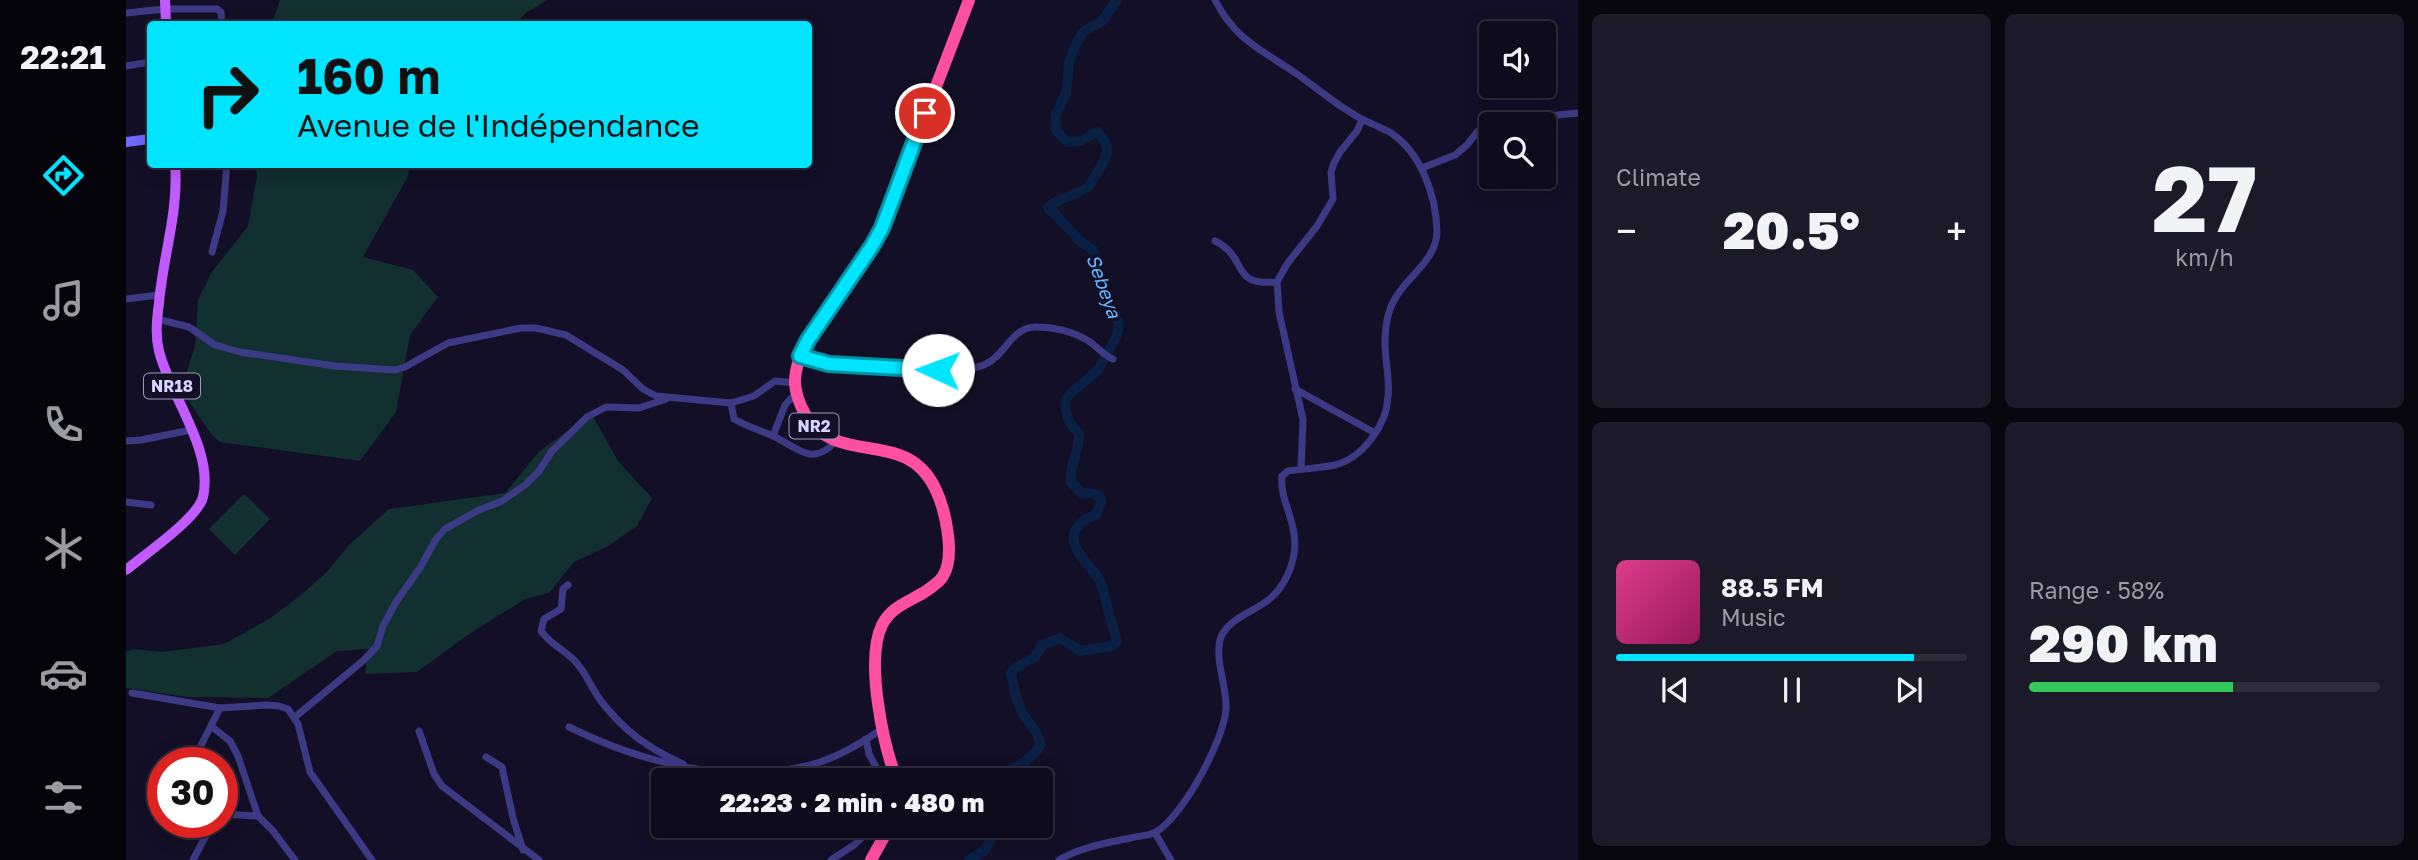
<!DOCTYPE html>
<html lang="en">
<head>
<meta charset="utf-8">
<style>
	:root { --surface:#0e0b1c; --page:#1c1929; --text:#f1f3f6; --muted:#9b9ba3; --line:#2e2b3b; --accent:#00e5ff }
	body { margin:0; font-family:"Golos Text",sans-serif; background:var(--page); color:var(--text); height:100vh; display:flex; flex-direction:column; font-size:26px; white-space:nowrap }
	* { box-sizing:border-box; margin:0 }
	p { font-size:23px; color:var(--muted) }
	.icon { flex:none; width:38px; height:38px; fill:none; stroke:currentColor; stroke-width:2; stroke-linecap:round; stroke-linejoin:round }
	.map { position:relative; flex:1; overflow:hidden }
	.panel { display:flex; flex-direction:column; gap:14px; padding:14px; background:#08060f; width:840px }
	.panel>* { flex:none }
	.banner { position:absolute; left:21px; top:21px; width:665px; height:147px; border-radius:7px; box-shadow:0 4px 18px #0003,0 0 0 2px var(--line); background:#00e5ff; color:#111; overflow:hidden }
	.buttons { position:absolute; left:1353px; top:21px; display:grid; gap:14px }
	.buttons a { display:grid; place-items:center; width:77px; height:77px; border-radius:7px; background:var(--surface); box-shadow:0 4px 18px #0003,0 0 0 2px var(--line); font-size:35px }
	.speed { position:absolute; left:21px; top:747px; display:flex; gap:14px; font-size:35px; font-weight:700; text-align:center }
	.speed>* { display:grid; place-content:center; width:91px; height:91px; border-radius:50%; background:var(--surface); box-shadow:0 4px 18px #0003,0 0 0 2px var(--line); line-height:1 }
	.speed .limit { border:10px solid #d22; background:#fff; color:#111 }
	.pin { position:absolute; display:grid; place-items:center; width:60px; height:60px; color:#fff; margin:-30px; border:4px solid #fff; border-radius:50%; box-shadow:0 2px 7px #0007 }
	.me { position:absolute; width:77px; margin:-38px; rotate:272deg; stroke-linejoin:round; filter:drop-shadow(0 0 5px #0008) }
	.turn { display:flex; align-items:center; gap:24px; height:147px; padding:0 35px; font-size:32px }
	.turn .icon { width:91px; height:91px; stroke-width:2.5 }
	.turn b { display:block; font-size:49px; line-height:60px }
	.big { font-size:52px; font-weight:800; line-height:1.1 }
	.panel .card { flex:1; display:flex; flex-direction:column; justify-content:center; gap:10px; min-width:0; padding:0 24px; border-radius:10px; background:var(--page) }
	.panel .dial { align-items:center; gap:0 }
	.dial b { font-size:91px; line-height:1 }
	.song { display:flex; align-items:center; gap:21px }
	.cover { width:84px; height:84px; border-radius:10px; background:linear-gradient(135deg,hsl(330 70% 55%),hsl(330 70% 35%)) }
	.played { height:7px; border-radius:4px; background:linear-gradient(90deg,var(--accent) 85%,var(--line) 85%) }
	.keys { display:flex; justify-content:space-around; direction:ltr }
	.heat { display:flex; justify-content:space-between; align-items:center; font-size:38px; direction:ltr }
	.charge { height:10px; border-radius:5px; background:linear-gradient(90deg,#34c759 58%,var(--line) 0) }
	.panel .tiles { flex:1; display:grid; gap:14px; grid-template-columns:repeat(2,1fr) }
	.trip { position:absolute; left:525px; top:768px; width:402px; height:70px; border-radius:7px; background:var(--surface); box-shadow:0 4px 18px #0003,0 0 0 2px var(--line); font-weight:800; line-height:70px; text-align:center }
	main { display:flex; flex:1; min-height:0 }
	.dock { display:flex; flex-direction:column; width:126px; justify-content:space-around; align-items:center; background:#06040b; color:var(--muted) }
	.dock .icon { width:49px; height:49px }
	.dock .current { color:var(--accent) }
	.dock b { font-size:32px; color:var(--text) }
	.map>svg:first-child { display:block }
</style>
</head>
<body>
<main>
<nav class="dock">
<b>22:21</b>
<svg class="icon current" aria-label="directions" viewBox="0 0 24 24"><path d="M12 3l9 9-9 9-9-9zM9 14v-3h6M13 9l2 2-2 2"/></svg>
<svg class="icon" aria-label="music" viewBox="0 0 24 24"><path d="M9 18V5l10-2v13"/><circle cx="6" cy="18" r="3"/><circle cx="16" cy="16" r="3"/></svg>
<svg class="icon" aria-label="phone" viewBox="0 0 24 24"><path d="M5 4h4l2 5-3 2q2 4 5 5l2-3 5 2v4C11 20 4 13 5 4z"/></svg>
<svg class="icon" aria-label="climate" viewBox="0 0 24 24"><path d="M12 3v18M4 7l16 10M4 17L20 7"/></svg>
<svg class="icon" aria-label="car" viewBox="0 0 24 24"><path d="M5 17H2v-5l4-1 3-4h7l3 4 3 1v5h-3M9 17h6M6 11h13"/><circle cx="7" cy="17" r="2"/><circle cx="17" cy="17" r="2"/></svg>
<svg class="icon" aria-label="filters" viewBox="0 0 24 24"><path d="M4 7h16M4 17h16"/><circle cx="9" cy="7" r="2"/><circle cx="15" cy="17" r="2"/></svg>
</nav>
<div class="map">
<svg width="1452" height="860" viewBox="0 0 1452 860">
	<rect width="100%" height="100%" fill="#130f26"/>
	<g fill="#12302f">
		<path d="M154,0H421L400,13L389,24H146Z"/>
		<path d="M130,165H285L281,178L237,257L287,270L312,297L284,335L270,412L234,461L94,442C82,433 65,403 55,389L69,346L72,300L86,272L122,226L131,176Z"/>
		<path d="M465,413L492,461L526,498L511,526L482,546L448,562L423,593L399,599L343,634L291,672L239,674L242,649L211,651L142,698L61,697L0,688V652L8,649L36,652L98,644L143,619L175,595L201,572L222,546L263,509L379,493L413,452Z"/>
		<path d="M118,494L144,519L109,555L83,529Z"/>
	</g>
	<g fill="none" stroke-linecap="round" stroke-linejoin="round">
		<g stroke="#0a1f44" stroke-width="10">
			<path d="M857,780C864,775 870,775 878,772C891,769 909,756 915,744L910,732L897,714L891,700L885,674L888,669L909,657L916,645L934,638L954,651L986,646L991,642L975,583C968,567 937,546 951,528C956,521 962,517 970,515L975,502L974,496L963,493L957,494L945,483C943,462 954,451 953,433C942,424 940,415 939,401L946,392L972,370L991,335L993,323L985,301L975,289L968,251L953,240L927,212L923,210L922,207C933,198 955,194 963,186C966,182 969,176 972,171C982,156 986,146 971,132L954,141L942,142L934,135L929,128L930,114L940,93L943,63L948,48L957,32L976,21L991,0"/>
			<path d="M843,860L858,851L864,841L861,826"/>
		</g>
		<g stroke="#3d3a85" stroke-width="7">
			<path d="M0,13L39,9H91L95,12L96,24"/>
			<path d="M0,66L24,62"/>
			<path d="M1296,168L1329,155L1341,145L1352,131L1371,121L1452,113"/>
			<path d="M1089,241C1124,258 1102,286 1151,282"/>
			<path d="M86,252L97,211L101,164"/>
			<path d="M0,299L33,295"/>
			<path d="M31,319L63,327L89,345L114,352L209,366L269,370L279,367L322,343L395,328H410L440,335L497,370L517,389L530,396L605,403L628,396L649,381L669,383"/>
			<path d="M674,356C711,366 827,380 860,364C880,355 885,327 910,327C928,327 945,331 961,340C971,346 977,355 987,359"/>
			<path d="M1169,389L1249,433"/>
			<path d="M605,403L608,419C620,426 633,430 645,435C670,446 685,468 709,442"/>
			<path d="M647,436L659,405L670,393"/>
			<path d="M0,441L15,440L65,430"/>
			<path d="M1175,469L1177,420L1153,312L1151,282L1161,264L1191,226L1207,199L1205,172L1208,163L1214,152L1231,131L1236,120"/>
			<path d="M0,502L25,505"/>
			<path d="M442,585L437,589L435,609L418,619L415,631C423,643 438,650 448,660C460,672 465,688 475,701C499,732 522,748 557,764"/>
			<path d="M6,693L94,708L141,705L153,706L162,709L172,724L184,772L246,860"/>
			<path d="M169,717L238,660L251,646L257,626L270,602L294,568L310,539L319,529L351,511L376,501L399,485L413,471L426,451L461,417L480,407L513,408L540,399"/>
			<path d="M85,726L104,741L112,756L132,816L147,831L169,860"/>
			<path d="M443,727C518,764 611,788 694,762C716,755 736,742 755,730"/>
			<path d="M293,731L308,774L316,786L413,860"/>
			<path d="M740,739L743,754L757,780"/>
			<path d="M360,757L376,767L387,818L397,850"/>
			<path d="M66,763L94,708"/>
			<path d="M96,814L132,816"/>
			<path d="M1029,833L1045,860"/>
			<path d="M67,860L87,822"/>
			<path d="M705,860L728,845L748,826"/>
			<path d="M933,860C954,847 981,843 1004,838C1012,836 1023,836 1030,832C1057,816 1098,740 1100,709C1101,686 1089,662 1094,640C1099,621 1124,613 1138,603C1154,593 1165,573 1168,554C1173,524 1153,500 1156,476L1162,471C1177,469 1194,468 1209,465C1237,458 1261,424 1262,397C1264,379 1259,361 1259,343C1259,328 1261,311 1270,297C1283,275 1311,259 1311,231C1310,195 1295,153 1265,133C1253,126 1239,122 1227,114C1207,102 1189,87 1171,74C1135,49 1110,41 1089,0"/>
		</g>
		<path stroke="#6f6bff" stroke-width="10" d="M0,142L24,139"/>
		<g stroke="#c25bff" stroke-width="10">
			<path d="M39,0L40,24"/>
			<path d="M0,570C18,555 72,518 77,497C88,450 44,396 33,351C29,335 31,318 33,303C37,256 53,211 49,164"/>
		</g>
		<g stroke="#ff4fa3" stroke-width="12">
			<path d="M771,780C757,745 739,660 756,625C765,607 782,602 797,593C803,589 814,582 817,576C830,556 819,508 809,488C779,426 711,469 679,414C674,405 670,394 669,384C667,338 733,270 756,228L843,0"/>
			<path d="M745,860L764,826"/>
		</g>
	</g>
	<g fill="none" stroke-linecap="round" stroke-linejoin="round">
		<g stroke="#0095a6" stroke-width="18">
			<path id="route" d="M799,113L756,228L746,246L682,340L674,356L703,364L812,370"/>
		</g>
		<use href="#route" stroke="#00e5ff" stroke-width="12"/>
	</g>
	<g text-anchor="middle" stroke-width="7" stroke-linejoin="round" paint-order="stroke">
		<g fill="#130f26" stroke="#9e99be" stroke-width="2">
			<rect x="18" y="373.5" width="56" height="25" rx="5"/>
			<rect x="663.5" y="413.5" width="49" height="25" rx="5"/>
		</g>
		<g font-size="16" font-weight="bold" fill="#d9d4ff">
			<text x="46" y="392">NR18</text>
			<text x="688" y="432">NR2</text>
		</g>
		<g font-size="19" font-style="italic" fill="#62b6ff" stroke="#130f26">
			<text transform="translate(978 286) rotate(70)" y="7">Sebeya</text>
		</g>
	</g>
</svg>
<div class="buttons">
<a><svg class="icon" aria-label="sound" viewBox="0 0 24 24"><path d="M4 9h4l5-4v14l-5-4H4zM17 9q2 3 0 6"/></svg></a>
<a><svg class="icon" aria-label="search" viewBox="0 0 24 24"><circle cx="10" cy="10" r="6"/><path d="M15 15l6 6"/></svg></a>
</div>
<div class="speed"><div class="limit">30</div></div>
<div class="pin" style="left:799px;top:113px;background:#d93025"><svg class="icon" aria-label="arrive" viewBox="0 0 24 24"><path d="M6 21V4h12l-3 4 3 4H6"/></svg></div>
<svg class="me" style="left:812px;top:370px" viewBox="-20 -20 40 40"><circle r="19" fill="#fff"/><path d="M0-13L10 11 0 6-10 11z" fill="#00e5ff"/></svg>
<div class="trip">22:23 · 2 min · 480 m</div>
<div class="banner">
<div class="turn"><svg class="icon" aria-label="right" viewBox="0 0 24 24"><path d="M7 20v-9h11M14 6l5 5-5 5"/></svg><div><b>160 m</b>Avenue de l'Indépendance</div></div>
</div>
</div>
<section class="panel">
<div class="tiles">
<div class="card"><p>Climate</p>
<div class="heat"><a>−</a><b class="big">20.5°</b><a>+</a></div>
</div>
<div class="card dial"><b>27</b><p>km/h</p></div>
<div class="card">
<div class="song"><i class="cover"></i><div><b>88.5 FM</b><p>Music</p></div></div>
<div class="played"></div>
<div class="keys"><svg class="icon" aria-label="previous" viewBox="0 0 24 24"><path d="M18 5L8 12l10 7zM5 5v14"/></svg><svg class="icon" aria-label="pause" viewBox="0 0 24 24"><path d="M8 5v14M16 5v14"/></svg><svg class="icon" aria-label="next" viewBox="0 0 24 24"><path d="M6 5l10 7-10 7zM19 5v14"/></svg></div>
</div>
<div class="card"><p>Range · 58%</p><b class="big">290 km</b><div class="charge"></div></div>
</div>
</section>
</main>
</body>
</html>
